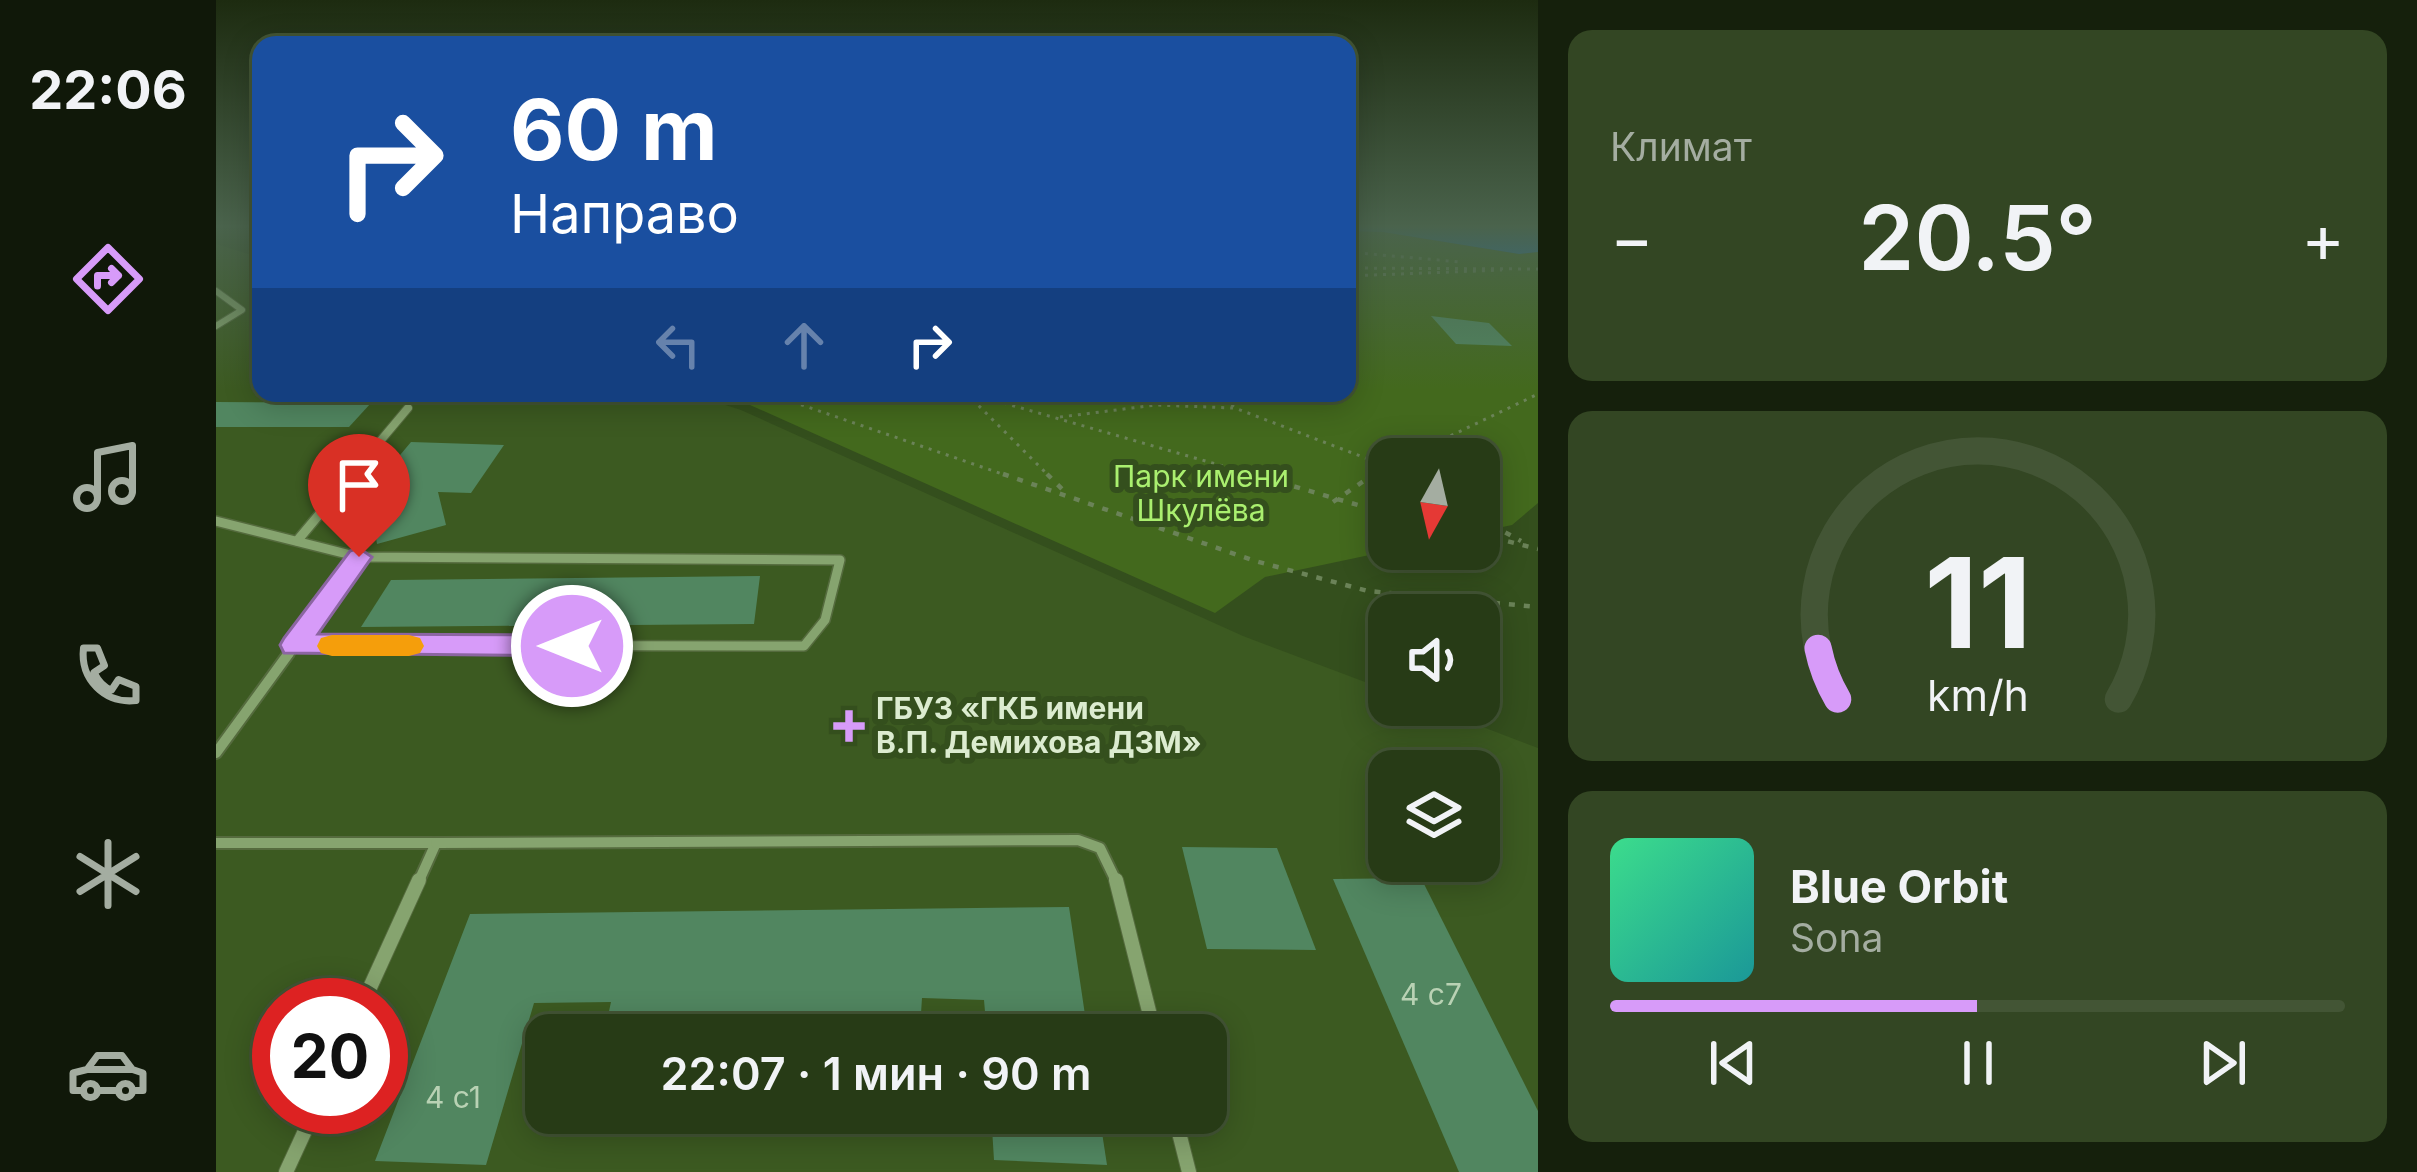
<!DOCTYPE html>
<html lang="ru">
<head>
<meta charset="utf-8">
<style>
	:root { --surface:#273b16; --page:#334623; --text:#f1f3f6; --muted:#a4ada1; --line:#435535; --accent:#d79bf9 }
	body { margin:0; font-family:Inter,sans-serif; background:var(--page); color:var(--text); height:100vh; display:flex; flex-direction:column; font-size:45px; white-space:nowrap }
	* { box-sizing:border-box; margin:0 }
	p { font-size:39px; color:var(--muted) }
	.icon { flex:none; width:66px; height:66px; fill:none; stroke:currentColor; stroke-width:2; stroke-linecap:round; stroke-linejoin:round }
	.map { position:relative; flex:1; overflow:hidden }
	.side { display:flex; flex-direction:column; gap:30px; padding:30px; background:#15200c; width:879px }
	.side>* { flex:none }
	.hud { position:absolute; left:36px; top:36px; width:1104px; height:366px; border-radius:24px; box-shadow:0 6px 30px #0003,0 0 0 3px var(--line); background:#1a4fa0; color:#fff; overflow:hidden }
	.needle { width:78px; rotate:188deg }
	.tools { position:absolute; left:1152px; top:438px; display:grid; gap:24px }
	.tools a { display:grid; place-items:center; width:132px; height:132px; border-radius:24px; background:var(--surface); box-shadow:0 6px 30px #0003,0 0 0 3px var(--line); font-size:60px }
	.speed { position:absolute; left:36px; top:978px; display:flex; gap:24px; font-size:60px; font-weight:700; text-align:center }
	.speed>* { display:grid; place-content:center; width:156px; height:156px; border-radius:50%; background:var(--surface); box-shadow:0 6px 30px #0003,0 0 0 3px var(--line); line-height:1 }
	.speed .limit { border:18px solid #d22; background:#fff; color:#111 }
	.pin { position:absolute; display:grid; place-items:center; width:102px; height:102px; color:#fff; margin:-123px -51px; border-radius:50% 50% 50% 0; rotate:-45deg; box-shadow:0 0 12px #0007 }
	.pin .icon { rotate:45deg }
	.me { position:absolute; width:132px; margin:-66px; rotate:270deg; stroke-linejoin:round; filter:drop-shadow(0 0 9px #0008) }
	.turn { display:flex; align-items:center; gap:42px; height:252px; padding:0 60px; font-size:54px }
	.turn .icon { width:156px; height:156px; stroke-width:2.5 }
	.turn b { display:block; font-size:84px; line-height:102px }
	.lanes { display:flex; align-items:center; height:114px; padding:0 60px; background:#0003; justify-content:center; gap:60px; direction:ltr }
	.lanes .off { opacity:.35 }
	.big { font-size:90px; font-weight:600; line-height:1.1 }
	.side .tile { flex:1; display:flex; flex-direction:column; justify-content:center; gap:18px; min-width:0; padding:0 42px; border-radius:24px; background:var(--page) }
	.side .dial { align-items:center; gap:0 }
	.dial svg { height:312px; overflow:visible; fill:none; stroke:var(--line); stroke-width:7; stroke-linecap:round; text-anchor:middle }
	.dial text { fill:var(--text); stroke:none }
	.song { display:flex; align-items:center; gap:36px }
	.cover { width:144px; height:144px; border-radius:18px; background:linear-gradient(135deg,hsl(150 70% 55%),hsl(180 70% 35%)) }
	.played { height:12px; border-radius:6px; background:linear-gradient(90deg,var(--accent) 50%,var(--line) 50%) }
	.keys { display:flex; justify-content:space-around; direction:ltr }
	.heat { display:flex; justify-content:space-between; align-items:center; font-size:66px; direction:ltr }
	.trip { position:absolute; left:309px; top:1014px; width:702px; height:120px; border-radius:24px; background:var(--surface); box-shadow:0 6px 30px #0003,0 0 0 3px var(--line); font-weight:600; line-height:120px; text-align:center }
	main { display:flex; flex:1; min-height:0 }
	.tabs { display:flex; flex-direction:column; width:216px; justify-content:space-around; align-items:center; background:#101809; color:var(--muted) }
	.tabs .icon { width:84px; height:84px }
	.tabs .current { color:var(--accent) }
	.tabs b { font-size:54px; color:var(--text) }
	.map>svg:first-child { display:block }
</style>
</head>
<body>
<main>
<nav class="tabs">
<b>22:06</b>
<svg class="icon current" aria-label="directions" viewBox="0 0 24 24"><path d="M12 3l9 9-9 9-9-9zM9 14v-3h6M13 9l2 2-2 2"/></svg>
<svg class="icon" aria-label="music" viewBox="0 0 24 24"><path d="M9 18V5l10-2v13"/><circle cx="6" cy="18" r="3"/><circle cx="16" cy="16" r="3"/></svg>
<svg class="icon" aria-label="phone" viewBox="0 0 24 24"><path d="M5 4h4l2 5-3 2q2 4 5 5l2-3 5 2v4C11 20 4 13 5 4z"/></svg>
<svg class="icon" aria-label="climate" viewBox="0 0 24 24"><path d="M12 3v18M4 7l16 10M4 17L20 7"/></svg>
<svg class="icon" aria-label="car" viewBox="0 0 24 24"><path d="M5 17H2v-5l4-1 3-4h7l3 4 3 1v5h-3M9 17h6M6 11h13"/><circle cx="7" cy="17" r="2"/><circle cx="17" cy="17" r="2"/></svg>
</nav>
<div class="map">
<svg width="1322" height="1172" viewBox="0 0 1322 1172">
	<rect width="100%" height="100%" fill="#344f1d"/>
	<path fill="#3c5a21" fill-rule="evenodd" d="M0,244L45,258V393H472L525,410L1027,636L1173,691V705H1209L1322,748V1172H0ZM1173,771H1263V861H1173ZM63,1005H165V1107H63ZM330,1035H990V1113H330Z"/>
	<path fill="#43691d" d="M1131,231L1167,232L1303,254L1322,252V503L1296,525L1263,532V459H1173V549H1182L1049,577L999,613L534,405L497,393H1131Z"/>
	<path fill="#2070c0" d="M1131,226H1322V252L1303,254L1167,232L1131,231Z"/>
	<g fill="#518660">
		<path d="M1215,316L1273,323L1296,346L1240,344Z"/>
		<path d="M0,402L155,403L133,427H0Z"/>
		<path d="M195,442L288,445L255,493L222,492L230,525L161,544L153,492Z"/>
		<path d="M544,576L538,624L145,627L175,580Z"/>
		<path d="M966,847L1061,848L1100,950L991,949Z"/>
		<path d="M1205,878L1322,1111V1172H1243L1117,879Z"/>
		<path d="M853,907L872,1035H771L768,1000L706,998L704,1029L389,1030L395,1002L318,1003L270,1165L159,1161L254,914Z"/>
		<path d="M775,1113H883L891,1165L778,1160Z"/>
	</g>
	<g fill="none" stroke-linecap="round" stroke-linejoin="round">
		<g stroke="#556b3e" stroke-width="8">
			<path id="lane-far4" d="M0,291L26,310L0,326"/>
		</g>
		<g stroke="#556b3e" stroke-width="10">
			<path id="lane-far3" d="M134,477L192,408"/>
		</g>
		<g stroke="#556b3e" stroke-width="12">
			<g id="lane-far2">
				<path d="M0,521L143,557L624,560L609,620L588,646L78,645"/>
				<path d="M81,541L137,474"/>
				<path d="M71,656L143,557"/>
			</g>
		</g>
		<g stroke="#556b3e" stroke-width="14">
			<g id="lane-far1">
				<path d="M0,753L73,653"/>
				<path d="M0,843H220L202,883"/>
				<path d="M220,843L862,840L884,848L901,883"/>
			</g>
		</g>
		<g stroke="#556b3e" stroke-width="16">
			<g id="lane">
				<path d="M900,880L939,1035"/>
				<path d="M146,1005L203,880"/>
				<path d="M958,1113L973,1172"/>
				<path d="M70,1172L100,1107"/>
			</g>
		</g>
		<g stroke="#6b8358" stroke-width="3" stroke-dasharray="3 6" stroke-linecap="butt">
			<path d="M1131,252L1245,262"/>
			<path d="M1131,268L1322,269"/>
			<path d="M1131,276L1286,270"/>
			<path d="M551,393L795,477"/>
			<path d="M750,393L834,477"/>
			<path d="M753,393L1045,477"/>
			<path d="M1002,393L1019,408L1173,467"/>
			<path d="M844,417L940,405L1017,408"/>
			<path d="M1186,459L1322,394"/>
			<path d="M1154,477L1172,465"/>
		</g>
		<g stroke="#6b8358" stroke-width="4.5" stroke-dasharray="6 9" stroke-linecap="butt">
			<path d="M787,474L1039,561L1152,591L1322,607"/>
			<path d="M831,474L852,495"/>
			<path d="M1035,474L1173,514"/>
			<path d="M1117,502L1158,474"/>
			<path d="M1263,518L1305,541"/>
			<path d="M1263,534L1322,549"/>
		</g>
		<use href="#lane-far4" stroke="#86a46f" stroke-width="6"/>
		<use href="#lane-far3" stroke="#86a46f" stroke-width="8"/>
		<use href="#lane-far2" stroke="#86a46f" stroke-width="9"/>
		<use href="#lane-far1" stroke="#86a46f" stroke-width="10"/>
		<use href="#lane" stroke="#86a46f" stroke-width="14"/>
	</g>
	<linearGradient id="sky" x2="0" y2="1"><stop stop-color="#1d2b10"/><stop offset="0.58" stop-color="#4a634c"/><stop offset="1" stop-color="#4a634c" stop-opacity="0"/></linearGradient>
	<rect width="1322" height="390" fill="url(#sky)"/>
	<path fill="#d79bf9" stroke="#8c65a2" stroke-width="3" d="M143,548L156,557L102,634L356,635L367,638L371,646L367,653L356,656L68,653L64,645L68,638L134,551Z"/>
	<path fill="#f59e0b" d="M116,635H193L204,638L208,646L204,653L193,656H116L105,653L101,646L105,638Z"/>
	<path fill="#d79bf9" stroke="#344f1d" stroke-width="4.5" d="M627 708h12v12h12v12h-12v12h-12v-12h-12v-12h12z"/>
	<g text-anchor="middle" stroke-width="12" stroke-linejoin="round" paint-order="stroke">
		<g font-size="30" fill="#aaef6f" stroke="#344f1d">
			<text x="985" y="487">Парк имени<tspan x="985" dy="34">Шкулёва</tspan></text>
		</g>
		<g font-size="30" font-weight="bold" fill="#dcecd0" stroke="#344f1d" text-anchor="start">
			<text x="660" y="719">ГБУЗ «ГКБ имени<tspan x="660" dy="34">В.П. Демихова ДЗМ»</tspan></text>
		</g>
		<g font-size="30" fill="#b9d2b4">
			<text x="1215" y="1005">4 с7</text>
			<text x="237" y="1108">4 с1</text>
		</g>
	</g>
</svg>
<div class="tools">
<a><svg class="needle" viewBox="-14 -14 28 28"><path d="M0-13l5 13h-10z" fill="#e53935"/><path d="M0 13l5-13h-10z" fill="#a4ada1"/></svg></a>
<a><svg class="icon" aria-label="sound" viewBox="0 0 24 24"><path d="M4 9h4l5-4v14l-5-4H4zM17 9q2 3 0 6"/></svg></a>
<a><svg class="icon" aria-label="layers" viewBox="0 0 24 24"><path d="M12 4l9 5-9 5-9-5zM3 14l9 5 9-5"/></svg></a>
</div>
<div class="speed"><div class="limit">20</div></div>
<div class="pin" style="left:143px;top:557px;background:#d93025"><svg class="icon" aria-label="arrive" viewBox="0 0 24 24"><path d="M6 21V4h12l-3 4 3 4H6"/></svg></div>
<svg class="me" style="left:356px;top:646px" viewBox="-20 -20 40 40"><circle r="17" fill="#d79bf9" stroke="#fff" stroke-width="3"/><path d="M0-11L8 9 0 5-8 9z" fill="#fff"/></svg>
<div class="trip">22:07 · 1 мин · 90 m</div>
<div class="hud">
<div class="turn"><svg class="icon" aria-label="right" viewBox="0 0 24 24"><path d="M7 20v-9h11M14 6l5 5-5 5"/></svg><div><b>60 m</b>Направо</div></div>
<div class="lanes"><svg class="icon off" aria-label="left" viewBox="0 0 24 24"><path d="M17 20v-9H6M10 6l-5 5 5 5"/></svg><svg class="icon off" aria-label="ahead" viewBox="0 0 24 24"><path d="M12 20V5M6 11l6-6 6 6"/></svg><svg class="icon" aria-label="right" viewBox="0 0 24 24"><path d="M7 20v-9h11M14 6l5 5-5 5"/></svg></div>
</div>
</div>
<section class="side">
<div class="tile"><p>Климат</p>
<div class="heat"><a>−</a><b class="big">20.5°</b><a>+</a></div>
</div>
<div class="tile dial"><svg viewBox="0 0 100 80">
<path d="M14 69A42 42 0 1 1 86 69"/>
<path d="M14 69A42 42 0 0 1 9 56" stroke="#d79bf9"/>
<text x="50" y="56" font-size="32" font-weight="700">11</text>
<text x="50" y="72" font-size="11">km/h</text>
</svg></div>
<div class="tile">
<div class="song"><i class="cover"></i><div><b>Blue Orbit</b><p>Sona</p></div></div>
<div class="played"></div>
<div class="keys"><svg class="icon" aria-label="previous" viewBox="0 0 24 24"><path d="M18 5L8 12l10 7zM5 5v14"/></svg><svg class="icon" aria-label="pause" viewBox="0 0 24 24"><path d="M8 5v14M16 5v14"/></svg><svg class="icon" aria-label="next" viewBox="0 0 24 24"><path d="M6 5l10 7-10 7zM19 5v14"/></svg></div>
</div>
</section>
</main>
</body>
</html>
